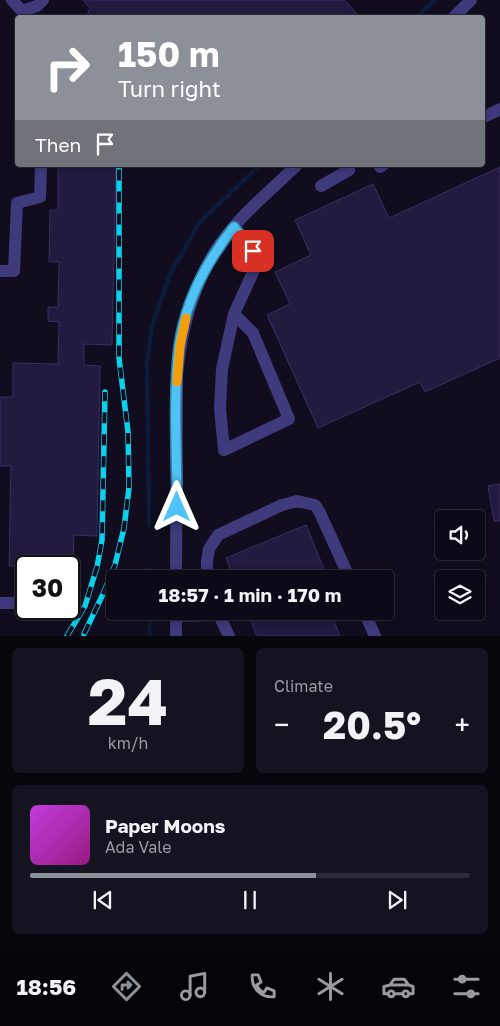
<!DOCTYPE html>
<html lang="en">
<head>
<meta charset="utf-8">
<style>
	:root { --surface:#0d0a17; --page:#161320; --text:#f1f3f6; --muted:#9a9aa1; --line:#2d2b36; --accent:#8c9099 }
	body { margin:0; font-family:"Golos Text",sans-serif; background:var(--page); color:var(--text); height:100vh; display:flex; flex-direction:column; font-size:19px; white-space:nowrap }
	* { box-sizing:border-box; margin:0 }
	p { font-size:16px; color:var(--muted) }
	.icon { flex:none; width:28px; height:28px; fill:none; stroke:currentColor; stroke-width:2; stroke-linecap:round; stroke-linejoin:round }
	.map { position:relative; height:636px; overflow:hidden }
	.drawer { display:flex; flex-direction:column; gap:12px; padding:12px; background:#07060d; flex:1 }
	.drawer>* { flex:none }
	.banner { position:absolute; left:15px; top:15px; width:470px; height:152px; border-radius:5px; box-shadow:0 2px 8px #0003,0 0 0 1px var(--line); background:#8c9099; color:#fff; overflow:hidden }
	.tools { position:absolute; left:435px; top:510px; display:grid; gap:10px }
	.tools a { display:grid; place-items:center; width:50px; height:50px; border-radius:5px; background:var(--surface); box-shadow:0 2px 8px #0003,0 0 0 1px var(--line); font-size:25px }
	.speed { position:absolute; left:15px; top:555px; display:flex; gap:10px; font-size:25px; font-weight:700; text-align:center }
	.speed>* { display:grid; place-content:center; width:65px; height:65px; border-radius:50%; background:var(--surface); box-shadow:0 2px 8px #0003,0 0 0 1px var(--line); line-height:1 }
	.speed .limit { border:2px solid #111; border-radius:8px; background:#fff; color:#111 }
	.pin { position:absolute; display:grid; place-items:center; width:42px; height:42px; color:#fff; margin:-21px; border-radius:10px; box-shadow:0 2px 8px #0006 }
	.me { position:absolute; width:55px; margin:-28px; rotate:0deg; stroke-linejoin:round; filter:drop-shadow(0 0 4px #0008) }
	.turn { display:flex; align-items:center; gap:18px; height:105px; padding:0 20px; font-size:22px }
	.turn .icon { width:65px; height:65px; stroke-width:2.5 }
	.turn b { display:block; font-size:35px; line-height:42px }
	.then { display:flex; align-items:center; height:48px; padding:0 20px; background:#0003; gap:10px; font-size:19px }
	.big { font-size:38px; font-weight:700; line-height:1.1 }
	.drawer .tile { flex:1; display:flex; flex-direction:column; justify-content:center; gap:8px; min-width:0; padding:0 18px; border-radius:8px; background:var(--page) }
	.drawer .dial { align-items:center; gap:0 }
	.dial b { font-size:65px; line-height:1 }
	.song { display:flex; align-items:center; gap:15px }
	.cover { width:60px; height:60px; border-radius:8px; background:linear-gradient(135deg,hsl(290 70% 55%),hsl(310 70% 35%)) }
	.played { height:5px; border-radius:2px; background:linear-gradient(90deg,var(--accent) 65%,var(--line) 65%) }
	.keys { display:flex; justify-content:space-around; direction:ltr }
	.heat { display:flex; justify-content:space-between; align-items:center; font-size:28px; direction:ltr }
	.drawer .tiles { flex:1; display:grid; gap:12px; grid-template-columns:1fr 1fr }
	.tile:last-child { grid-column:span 2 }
	.trip { position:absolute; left:106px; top:570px; width:288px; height:50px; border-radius:5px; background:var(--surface); box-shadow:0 2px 8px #0003,0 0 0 1px var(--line); font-weight:700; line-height:50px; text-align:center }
	.menu { display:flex; height:80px; justify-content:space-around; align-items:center; background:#050409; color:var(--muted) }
	.menu .icon { width:35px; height:35px }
	.menu .current { color:var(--accent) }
	.menu b { font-size:22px; color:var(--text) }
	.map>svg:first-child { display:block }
</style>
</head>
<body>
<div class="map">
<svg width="500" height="636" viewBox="0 0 500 636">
	<rect width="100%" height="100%" fill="#110d1f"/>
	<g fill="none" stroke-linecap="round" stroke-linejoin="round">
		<g stroke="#0b1c3a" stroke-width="4">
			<path d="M416,18L435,0"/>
			<path d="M149,525L147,362L152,326L170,274L199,223L260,165"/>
			<path d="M149,568V579"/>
			<path d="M149,611L150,636"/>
		</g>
	</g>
	<g fill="#221a3f" stroke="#3a2d6a">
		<path d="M83,0H345L360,18H86L90,8Z"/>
		<path d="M58,165H116L112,345L84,344V365L100,366L97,536L74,535L73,566H9L11,466H0V397H13V363L58,364L59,322L48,321V307H58L59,262H49L50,210H58Z"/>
		<path d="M500,167V358L425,392L420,382L318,428L267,315L290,304L275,272L311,255L295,220L373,184L389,218Z"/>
		<path d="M500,484V521H494L488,486Z"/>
		<path d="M306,525L328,579H234L226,558Z"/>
		<path d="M247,611H330L340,636H257Z"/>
	</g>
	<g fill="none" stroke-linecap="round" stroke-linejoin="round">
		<g stroke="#3e3a7c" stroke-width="12">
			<path d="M12,0L22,11L37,6L43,0"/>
			<path d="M453,18L471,0"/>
			<path d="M482,118L500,109"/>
			<path d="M380,167L383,165"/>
			<path d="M321,186L349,170L347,165"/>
			<path d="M234,227L259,259L234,314L222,369L220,409L224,450L289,419L253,333L234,314"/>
			<path d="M0,271H14L17,203L40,197L41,165"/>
			<path d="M176,579L177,376C181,330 192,286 218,247C239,216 270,191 297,165"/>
			<path d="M207,579V561L209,549L218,535L282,505L297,501L315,505L320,513L350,579"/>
			<path d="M0,603H26"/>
			<path d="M176,611V636"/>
			<path d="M217,611L229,636"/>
			<path d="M364,611L375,636"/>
			<path d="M176,616L219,615"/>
		</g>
		<g stroke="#0bd2ec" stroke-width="5.5">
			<g id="rail">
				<path d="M84,634L103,594L115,565L124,528L129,488L128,432L119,358V168"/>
				<path d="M67,636L85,606L97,567L102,540L105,392"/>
			</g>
		</g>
		<use href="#rail" stroke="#110d1f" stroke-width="4" stroke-dasharray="11" stroke-linecap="butt"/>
	</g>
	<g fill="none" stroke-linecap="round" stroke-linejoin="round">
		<g stroke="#337fa1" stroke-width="12">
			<path id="route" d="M177,507C177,455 173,398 179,347C185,302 206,262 234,227L253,251"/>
		</g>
		<use href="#route" stroke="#4fc3f7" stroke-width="9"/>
		<path stroke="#f59e0b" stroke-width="9" d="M177,382L180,346L186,318"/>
	</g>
</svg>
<div class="tools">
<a><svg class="icon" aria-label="sound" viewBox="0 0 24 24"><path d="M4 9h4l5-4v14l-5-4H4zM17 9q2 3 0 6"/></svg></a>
<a><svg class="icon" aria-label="layers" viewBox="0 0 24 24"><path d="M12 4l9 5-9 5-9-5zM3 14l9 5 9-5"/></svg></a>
</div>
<div class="speed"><div class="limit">30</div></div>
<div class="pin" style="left:253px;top:251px;background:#d93025"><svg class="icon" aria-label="arrive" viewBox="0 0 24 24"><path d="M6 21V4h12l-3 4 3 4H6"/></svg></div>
<svg class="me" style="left:177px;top:507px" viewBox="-20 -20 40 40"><path d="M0-17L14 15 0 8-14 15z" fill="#4fc3f7" stroke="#fff" stroke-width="4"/></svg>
<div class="trip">18:57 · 1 min · 170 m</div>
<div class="banner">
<div class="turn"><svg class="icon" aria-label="right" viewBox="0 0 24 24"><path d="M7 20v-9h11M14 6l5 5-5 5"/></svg><div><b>150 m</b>Turn right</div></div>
<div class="then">Then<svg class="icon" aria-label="arrive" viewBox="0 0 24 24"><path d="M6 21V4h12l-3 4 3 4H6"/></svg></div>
</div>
</div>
<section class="drawer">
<div class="tiles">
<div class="tile dial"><b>24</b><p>km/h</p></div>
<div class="tile"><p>Climate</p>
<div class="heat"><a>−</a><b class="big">20.5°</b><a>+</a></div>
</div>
<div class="tile">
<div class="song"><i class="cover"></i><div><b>Paper Moons</b><p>Ada Vale</p></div></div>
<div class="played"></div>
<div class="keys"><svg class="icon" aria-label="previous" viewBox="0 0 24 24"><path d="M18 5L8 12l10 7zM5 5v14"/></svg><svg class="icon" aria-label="pause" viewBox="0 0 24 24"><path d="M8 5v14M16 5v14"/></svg><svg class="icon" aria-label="next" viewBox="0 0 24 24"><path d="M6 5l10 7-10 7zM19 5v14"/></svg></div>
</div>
</div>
</section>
<nav class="menu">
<b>18:56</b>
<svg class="icon current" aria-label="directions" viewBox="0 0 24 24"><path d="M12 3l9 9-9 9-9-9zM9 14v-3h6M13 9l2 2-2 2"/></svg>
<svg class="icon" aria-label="music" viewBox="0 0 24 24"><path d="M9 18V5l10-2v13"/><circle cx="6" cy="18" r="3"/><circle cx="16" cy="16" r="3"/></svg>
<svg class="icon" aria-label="phone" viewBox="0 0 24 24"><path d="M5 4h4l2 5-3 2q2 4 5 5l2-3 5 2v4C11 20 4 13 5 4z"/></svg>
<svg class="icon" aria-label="climate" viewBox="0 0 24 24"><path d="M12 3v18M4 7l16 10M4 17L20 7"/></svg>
<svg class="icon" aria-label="car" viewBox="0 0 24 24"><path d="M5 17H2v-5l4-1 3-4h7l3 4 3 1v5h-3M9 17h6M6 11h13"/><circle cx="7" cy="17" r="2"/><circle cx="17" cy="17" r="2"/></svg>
<svg class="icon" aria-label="filters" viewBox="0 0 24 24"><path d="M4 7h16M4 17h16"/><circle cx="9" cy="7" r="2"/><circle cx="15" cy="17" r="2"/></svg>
</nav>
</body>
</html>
